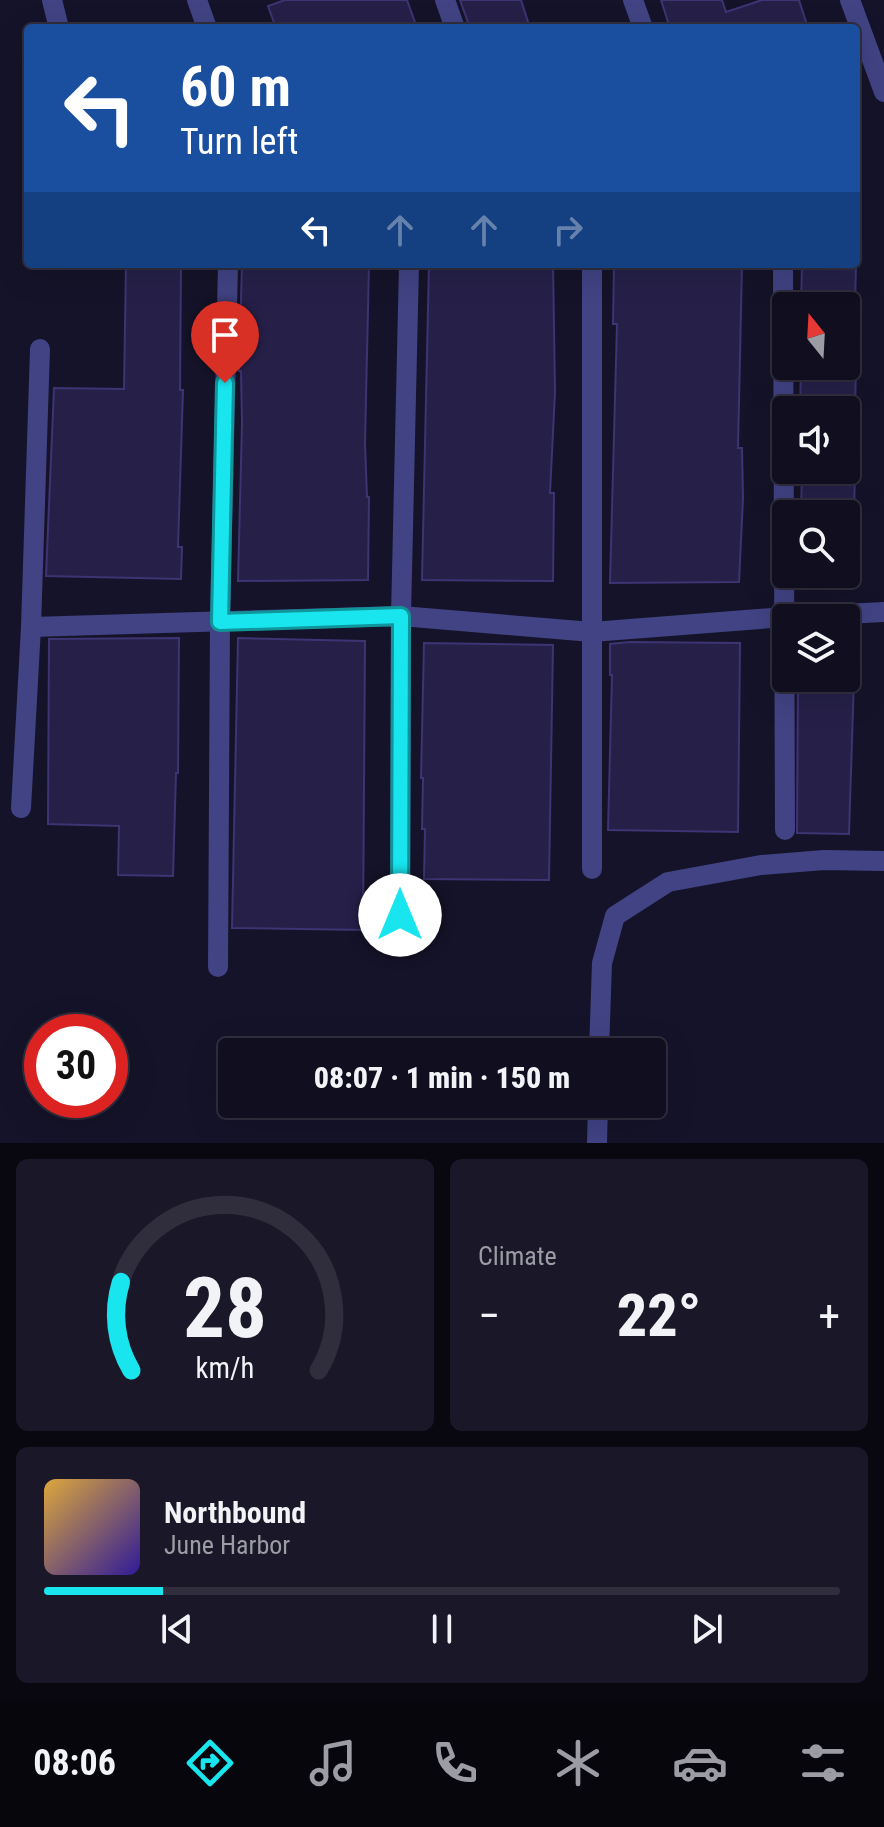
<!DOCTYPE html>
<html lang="en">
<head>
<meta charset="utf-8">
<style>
	:root { --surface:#100e1f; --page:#191728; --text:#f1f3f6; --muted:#9c9ca4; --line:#302e3d; --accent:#18e5ee }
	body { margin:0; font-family:"Roboto Condensed",sans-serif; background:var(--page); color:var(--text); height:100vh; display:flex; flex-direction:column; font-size:30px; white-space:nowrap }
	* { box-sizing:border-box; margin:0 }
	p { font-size:26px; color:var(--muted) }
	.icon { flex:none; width:44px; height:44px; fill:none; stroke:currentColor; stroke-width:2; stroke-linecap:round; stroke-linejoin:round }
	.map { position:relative; height:1143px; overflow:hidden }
	.panel { display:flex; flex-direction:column; gap:16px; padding:16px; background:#090811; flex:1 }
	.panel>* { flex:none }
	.hud { position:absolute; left:24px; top:24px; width:836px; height:244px; border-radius:8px; box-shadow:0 8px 32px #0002,0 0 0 2px var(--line); background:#1a4fa0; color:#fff; overflow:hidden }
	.needle { width:52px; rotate:342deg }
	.fabs { position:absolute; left:772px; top:292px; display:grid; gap:16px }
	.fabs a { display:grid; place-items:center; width:88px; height:88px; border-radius:8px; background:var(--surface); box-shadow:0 8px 32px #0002,0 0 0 2px var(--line); font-size:40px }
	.speed { position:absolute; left:24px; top:1014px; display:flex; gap:16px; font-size:40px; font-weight:700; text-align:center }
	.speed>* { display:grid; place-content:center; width:104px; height:104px; border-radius:50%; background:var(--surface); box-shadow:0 8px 32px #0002,0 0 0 2px var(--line); line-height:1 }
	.speed .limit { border:12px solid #d22; background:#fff; color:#111 }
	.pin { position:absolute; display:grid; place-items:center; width:68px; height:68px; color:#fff; margin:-82px -34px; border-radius:50% 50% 50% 0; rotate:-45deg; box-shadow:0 0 8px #0007 }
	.pin .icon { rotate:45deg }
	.me { position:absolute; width:88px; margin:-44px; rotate:0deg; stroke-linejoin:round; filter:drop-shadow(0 0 6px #0008) }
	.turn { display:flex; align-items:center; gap:28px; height:168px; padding:0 24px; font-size:36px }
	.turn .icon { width:104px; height:104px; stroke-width:2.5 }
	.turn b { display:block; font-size:56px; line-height:68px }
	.lanes { display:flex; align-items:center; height:76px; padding:0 24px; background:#0003; justify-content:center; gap:40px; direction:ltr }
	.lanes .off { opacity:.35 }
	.big { font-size:60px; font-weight:800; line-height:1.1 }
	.panel .widget { flex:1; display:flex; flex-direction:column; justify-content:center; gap:12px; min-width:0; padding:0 28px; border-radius:12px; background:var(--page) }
	.panel .dial { align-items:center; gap:0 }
	.dial svg { height:208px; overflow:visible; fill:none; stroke:var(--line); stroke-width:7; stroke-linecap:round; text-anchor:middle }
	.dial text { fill:var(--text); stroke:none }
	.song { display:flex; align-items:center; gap:24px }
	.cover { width:96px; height:96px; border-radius:12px; background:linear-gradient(135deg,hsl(40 70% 55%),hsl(250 70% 35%)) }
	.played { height:8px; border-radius:4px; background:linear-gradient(90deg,var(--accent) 15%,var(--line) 15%) }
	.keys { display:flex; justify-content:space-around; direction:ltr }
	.heat { display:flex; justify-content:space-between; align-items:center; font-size:44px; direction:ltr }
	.panel .tiles { flex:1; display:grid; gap:16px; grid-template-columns:1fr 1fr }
	.widget:last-child { grid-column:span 2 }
	.trip { position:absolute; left:218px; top:1038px; width:448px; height:80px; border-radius:8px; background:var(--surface); box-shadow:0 8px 32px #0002,0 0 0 2px var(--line); font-weight:800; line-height:80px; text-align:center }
	.menu { display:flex; height:128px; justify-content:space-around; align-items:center; background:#06060c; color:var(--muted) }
	.menu .icon { width:56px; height:56px }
	.menu .active { color:var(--accent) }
	.menu b { font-size:36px; color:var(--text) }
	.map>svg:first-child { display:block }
</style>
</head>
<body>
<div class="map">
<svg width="884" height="1143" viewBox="0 0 884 1143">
	<rect width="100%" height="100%" fill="#151329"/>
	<g fill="#262049" stroke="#3d3473" stroke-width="2">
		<path d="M285,0H407L417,28H276L268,6Z"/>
		<path d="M460,0H521L530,28H470Z"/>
		<path d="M661,0H722L726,12L762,0H799L808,28H670Z"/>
		<path d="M126,264H181L180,390H183L178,547H182L181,579L46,576L54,388L124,389Z"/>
		<path d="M242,264H369L365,444L367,497H369L368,580L238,581L242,423L241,371H239Z"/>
		<path d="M429,264H553L555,392L550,493H554L553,581L422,580Z"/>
		<path d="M614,264H742L738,448H742L743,498L739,582L610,583L617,324H613Z"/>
		<path d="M802,264H856L855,306H801Z"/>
		<path d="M801,366H856L855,410H800Z"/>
		<path d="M802,470H855L854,514H801Z"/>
		<path d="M179,638L178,773H176L173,876L118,875L119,826L48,824L49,639Z"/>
		<path d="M238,638L365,641L363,930L232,928Z"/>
		<path d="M630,642L740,643L738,832L608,830L612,675H610V644Z"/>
		<path d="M424,643L553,645L549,880L424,879L425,829H422L423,778H421Z"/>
		<path d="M798,678H854L849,834L797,833Z"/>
	</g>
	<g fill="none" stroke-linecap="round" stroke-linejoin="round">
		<g stroke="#414384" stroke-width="20">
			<path d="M52,0L59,28"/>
			<path d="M197,0L207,28"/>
			<path d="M445,0L455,28"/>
			<path d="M633,0L643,28"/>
			<path d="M850,0L884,92"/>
			<path d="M592,264V869"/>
			<path d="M783,264L785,830"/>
			<path d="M31,627L401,616L592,632L785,617L884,612"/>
			<path d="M21,808L31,627L40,349"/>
			<path d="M400,945L401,616L409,264"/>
			<path d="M218,967L220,622L228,264"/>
			<path d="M599,1052L602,963L615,916L668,882L761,865L824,860L884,861"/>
			<path d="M597,1143L598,1104"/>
		</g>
	</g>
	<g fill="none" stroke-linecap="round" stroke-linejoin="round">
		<g stroke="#10959b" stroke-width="20">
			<path id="route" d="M225,383L220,622L401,616L400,915"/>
		</g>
		<use href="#route" stroke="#18e5ee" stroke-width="14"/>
	</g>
</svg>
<div class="fabs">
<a><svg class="needle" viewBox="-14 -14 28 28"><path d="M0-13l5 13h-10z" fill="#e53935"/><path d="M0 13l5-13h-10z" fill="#9c9ca4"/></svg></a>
<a><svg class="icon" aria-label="sound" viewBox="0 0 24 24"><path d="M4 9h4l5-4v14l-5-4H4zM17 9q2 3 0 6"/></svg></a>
<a><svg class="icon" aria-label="search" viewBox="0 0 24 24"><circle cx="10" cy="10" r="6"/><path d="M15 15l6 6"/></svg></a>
<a><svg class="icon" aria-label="layers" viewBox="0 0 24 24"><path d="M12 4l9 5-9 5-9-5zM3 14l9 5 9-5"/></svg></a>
</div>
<div class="speed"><div class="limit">30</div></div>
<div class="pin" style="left:225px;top:383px;background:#d93025"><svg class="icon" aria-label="arrive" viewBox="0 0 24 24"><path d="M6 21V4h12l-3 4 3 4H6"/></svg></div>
<svg class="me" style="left:400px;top:915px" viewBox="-20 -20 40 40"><circle r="19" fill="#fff"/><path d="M0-13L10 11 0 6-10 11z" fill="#18e5ee"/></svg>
<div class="trip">08:07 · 1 min · 150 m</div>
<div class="hud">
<div class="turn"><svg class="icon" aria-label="left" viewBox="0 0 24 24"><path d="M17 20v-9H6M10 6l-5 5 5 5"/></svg><div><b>60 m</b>Turn left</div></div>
<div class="lanes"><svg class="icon" aria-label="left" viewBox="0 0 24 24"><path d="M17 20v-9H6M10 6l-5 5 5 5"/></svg><svg class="icon off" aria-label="ahead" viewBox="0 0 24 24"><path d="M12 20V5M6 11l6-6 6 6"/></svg><svg class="icon off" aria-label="ahead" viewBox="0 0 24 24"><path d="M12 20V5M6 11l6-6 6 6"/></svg><svg class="icon off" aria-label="right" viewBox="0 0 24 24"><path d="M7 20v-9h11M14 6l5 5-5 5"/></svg></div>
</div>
</div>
<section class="panel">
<div class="tiles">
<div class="widget dial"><svg viewBox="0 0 100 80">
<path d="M14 69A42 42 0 1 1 86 69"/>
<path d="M14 69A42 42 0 0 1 10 35" stroke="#18e5ee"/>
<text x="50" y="56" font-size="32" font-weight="700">28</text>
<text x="50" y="72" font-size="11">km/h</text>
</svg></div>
<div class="widget"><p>Climate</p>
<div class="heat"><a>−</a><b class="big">22°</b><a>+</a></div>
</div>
<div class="widget">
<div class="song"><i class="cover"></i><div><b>Northbound</b><p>June Harbor</p></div></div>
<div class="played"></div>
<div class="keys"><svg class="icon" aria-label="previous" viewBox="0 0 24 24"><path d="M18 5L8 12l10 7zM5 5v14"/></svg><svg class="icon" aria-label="pause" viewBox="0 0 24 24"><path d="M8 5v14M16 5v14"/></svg><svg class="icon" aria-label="next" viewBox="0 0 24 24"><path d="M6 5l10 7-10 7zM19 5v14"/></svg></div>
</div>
</div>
</section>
<nav class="menu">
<b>08:06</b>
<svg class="icon active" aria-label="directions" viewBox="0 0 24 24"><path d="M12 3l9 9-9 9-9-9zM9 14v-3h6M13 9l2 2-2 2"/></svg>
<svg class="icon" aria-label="music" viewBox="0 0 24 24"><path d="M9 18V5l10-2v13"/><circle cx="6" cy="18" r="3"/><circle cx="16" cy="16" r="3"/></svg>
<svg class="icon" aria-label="phone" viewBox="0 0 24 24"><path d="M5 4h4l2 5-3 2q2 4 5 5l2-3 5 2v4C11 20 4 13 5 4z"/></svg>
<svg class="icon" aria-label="climate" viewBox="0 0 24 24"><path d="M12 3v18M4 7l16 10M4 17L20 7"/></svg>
<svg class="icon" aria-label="car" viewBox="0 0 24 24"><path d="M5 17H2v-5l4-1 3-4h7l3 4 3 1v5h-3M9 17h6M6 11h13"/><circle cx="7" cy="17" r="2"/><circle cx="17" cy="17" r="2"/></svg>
<svg class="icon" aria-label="filters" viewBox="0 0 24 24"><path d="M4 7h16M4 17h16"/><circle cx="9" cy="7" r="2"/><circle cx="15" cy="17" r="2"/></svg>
</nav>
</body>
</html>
